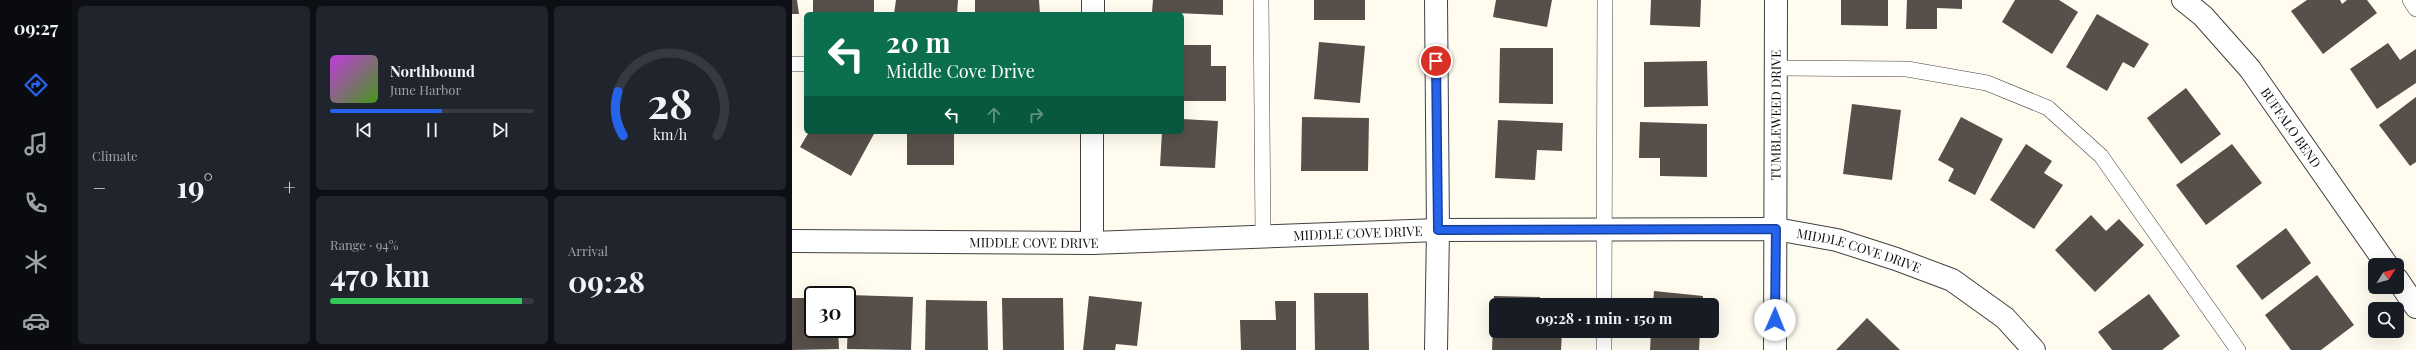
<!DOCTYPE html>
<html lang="en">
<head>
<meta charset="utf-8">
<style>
	:root { --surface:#171b24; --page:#20242c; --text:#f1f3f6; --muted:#9ea1a6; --line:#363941; --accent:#2563eb }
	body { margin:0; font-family:"Playfair Display",serif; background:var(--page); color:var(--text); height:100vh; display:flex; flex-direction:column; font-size:15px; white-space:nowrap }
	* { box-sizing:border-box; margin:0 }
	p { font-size:13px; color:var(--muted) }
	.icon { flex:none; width:22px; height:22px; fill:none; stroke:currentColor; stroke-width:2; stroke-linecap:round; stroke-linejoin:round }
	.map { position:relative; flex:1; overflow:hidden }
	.sheet { display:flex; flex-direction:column; gap:6px; padding:6px; background:#0d0f14; width:720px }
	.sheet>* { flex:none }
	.guide { position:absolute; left:12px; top:12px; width:380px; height:122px; border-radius:6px; box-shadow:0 4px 16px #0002; background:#0b6e4f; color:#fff; overflow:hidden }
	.needle { width:26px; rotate:53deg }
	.buttons { position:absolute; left:1576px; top:258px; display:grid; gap:8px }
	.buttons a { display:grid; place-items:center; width:36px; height:36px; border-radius:6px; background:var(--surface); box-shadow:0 4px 16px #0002; font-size:20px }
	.speed { position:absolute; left:12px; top:286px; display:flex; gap:8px; font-size:20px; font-weight:700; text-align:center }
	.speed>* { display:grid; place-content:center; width:52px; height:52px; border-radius:50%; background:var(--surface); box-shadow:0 4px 16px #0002; line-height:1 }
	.speed .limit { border:2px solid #111; border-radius:6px; background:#fff; color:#111 }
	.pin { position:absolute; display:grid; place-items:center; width:34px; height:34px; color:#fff; margin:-17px; border:2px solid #fff; border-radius:50%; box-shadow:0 1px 4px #0007 }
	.me { position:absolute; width:44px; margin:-22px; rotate:1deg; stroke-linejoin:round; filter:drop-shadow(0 0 3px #0008) }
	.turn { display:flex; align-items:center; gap:14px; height:84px; padding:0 16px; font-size:18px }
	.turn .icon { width:52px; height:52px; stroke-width:2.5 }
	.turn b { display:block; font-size:28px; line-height:34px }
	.lanes { display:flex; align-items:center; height:38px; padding:0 16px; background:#0003; justify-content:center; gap:20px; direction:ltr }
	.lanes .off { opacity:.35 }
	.big { font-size:30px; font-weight:700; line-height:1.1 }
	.sheet .widget { flex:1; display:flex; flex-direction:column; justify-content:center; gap:6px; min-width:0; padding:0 14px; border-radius:6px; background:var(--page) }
	.sheet .dial { align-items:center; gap:0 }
	.dial svg { height:104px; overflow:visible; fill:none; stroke:var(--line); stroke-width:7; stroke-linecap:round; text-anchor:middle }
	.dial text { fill:var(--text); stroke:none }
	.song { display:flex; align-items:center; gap:12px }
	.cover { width:48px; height:48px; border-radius:6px; background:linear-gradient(135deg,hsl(290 70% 55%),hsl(100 70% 35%)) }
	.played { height:4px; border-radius:2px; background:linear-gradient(90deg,var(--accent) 55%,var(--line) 55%) }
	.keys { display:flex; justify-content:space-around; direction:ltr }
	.heat { display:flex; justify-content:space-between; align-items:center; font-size:22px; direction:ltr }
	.charge { height:6px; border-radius:3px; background:linear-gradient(90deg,#34c759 94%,var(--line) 0) }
	.sheet .tiles { flex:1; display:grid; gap:6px; grid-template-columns:repeat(3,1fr) }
	.widget:first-child { grid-row:span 2 }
	.trip { position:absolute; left:697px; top:298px; width:230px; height:40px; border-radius:6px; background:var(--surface); box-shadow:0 4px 16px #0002; font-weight:700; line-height:40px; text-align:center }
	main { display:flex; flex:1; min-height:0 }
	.tabs { display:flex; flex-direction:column; width:72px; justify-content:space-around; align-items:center; background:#090b0e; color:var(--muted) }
	.tabs .icon { width:28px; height:28px }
	.tabs .on { color:var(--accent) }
	.tabs b { font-size:18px; color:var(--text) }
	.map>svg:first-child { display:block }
</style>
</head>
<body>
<main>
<nav class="tabs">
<b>09:27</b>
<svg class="icon on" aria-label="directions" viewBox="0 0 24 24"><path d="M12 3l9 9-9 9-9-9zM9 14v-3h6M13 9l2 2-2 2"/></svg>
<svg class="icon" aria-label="music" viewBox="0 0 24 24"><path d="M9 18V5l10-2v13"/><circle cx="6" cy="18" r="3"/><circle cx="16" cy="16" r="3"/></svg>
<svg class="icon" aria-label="phone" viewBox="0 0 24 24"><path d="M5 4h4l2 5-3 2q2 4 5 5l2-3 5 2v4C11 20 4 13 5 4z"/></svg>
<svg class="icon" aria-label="climate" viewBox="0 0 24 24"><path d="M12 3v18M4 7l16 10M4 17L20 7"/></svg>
<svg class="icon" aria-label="car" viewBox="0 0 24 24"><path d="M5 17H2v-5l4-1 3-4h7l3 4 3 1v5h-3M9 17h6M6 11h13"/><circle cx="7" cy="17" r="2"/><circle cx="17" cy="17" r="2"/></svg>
</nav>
<section class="sheet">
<div class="tiles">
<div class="widget"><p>Climate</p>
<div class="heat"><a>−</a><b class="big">19°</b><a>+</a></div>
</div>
<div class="widget">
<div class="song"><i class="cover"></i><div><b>Northbound</b><p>June Harbor</p></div></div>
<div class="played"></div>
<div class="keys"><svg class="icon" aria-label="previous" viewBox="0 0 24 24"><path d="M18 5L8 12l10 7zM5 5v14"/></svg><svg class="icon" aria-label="pause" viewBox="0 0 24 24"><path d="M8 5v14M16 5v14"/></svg><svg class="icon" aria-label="next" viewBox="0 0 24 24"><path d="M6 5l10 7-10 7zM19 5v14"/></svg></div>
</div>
<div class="widget dial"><svg viewBox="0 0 100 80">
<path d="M14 69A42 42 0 1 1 86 69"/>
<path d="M14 69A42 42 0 0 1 10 35" stroke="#2563eb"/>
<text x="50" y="56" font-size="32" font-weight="700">28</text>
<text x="50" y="72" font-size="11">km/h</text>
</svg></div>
<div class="widget"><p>Range · 94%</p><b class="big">470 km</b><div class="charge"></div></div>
<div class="widget"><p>Arrival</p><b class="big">09:28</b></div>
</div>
</section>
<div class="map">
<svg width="1624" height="350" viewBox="0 0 1624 350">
	<rect width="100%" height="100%" fill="#fffcef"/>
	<g fill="#574f4a">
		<path d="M0,0H5L7,14H0Z"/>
		<path d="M21,0H82V14L21,13Z"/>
		<path d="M104,0H166L165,14H102Z"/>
		<path d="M183,0H247L248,14H183Z"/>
		<path d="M361,0H431V15L360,12Z"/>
		<rect x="522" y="0" width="51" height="20"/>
		<path d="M704,0H760L755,27L701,17Z"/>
		<path d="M859,0H909L908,27L858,25Z"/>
		<path d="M1049,0H1096V26L1049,25Z"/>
		<path d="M1115,0H1170V9L1145,8V29H1114Z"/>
		<path d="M1223,0H1267L1286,12L1260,54L1210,22Z"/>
		<path d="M1515,0H1548L1550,4L1555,0H1575L1585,13L1531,54L1499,11Z"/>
		<path d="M1305,14L1357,44L1342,68L1331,62L1315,91L1274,67Z"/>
		<path d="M527,42L573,46L568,103L522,99Z"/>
		<path d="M1596,43L1608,60L1624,49V83L1585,109L1558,69Z"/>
		<path d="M390,45H419V66H434V101H390Z"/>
		<path d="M708,48H761V104L707,103Z"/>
		<path d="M915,61L916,106L852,107V62Z"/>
		<path d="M1394,88L1429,134L1389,164L1355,118Z"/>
		<path d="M1624,97V162L1618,166L1587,125Z"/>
		<path d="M1060,104L1109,110L1100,180L1051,174Z"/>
		<path d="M510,117L577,118L576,171H509Z"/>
		<path d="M1169,117L1211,139L1183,195L1156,181L1162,169L1146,160Z"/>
		<path d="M390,119L426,121L423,168L368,166L370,132H390Z"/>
		<path d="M706,120L771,123L770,151L745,150L743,180L703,178Z"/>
		<path d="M848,122L915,124V177L868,176V158H847Z"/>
		<path d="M17,132H83L59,176L8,147Z"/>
		<rect x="115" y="132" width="47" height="33"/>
		<path d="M1234,144L1260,161L1252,173L1271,185L1242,229L1198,200Z"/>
		<path d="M1440,144L1470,183L1414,225L1384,185Z"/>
		<path d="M1299,215L1314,231L1327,219L1352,245L1303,292L1263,250Z"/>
		<path d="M1494,228L1519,263L1470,300L1444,266Z"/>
		<path d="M1525,275L1562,325L1529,350H1499L1473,315Z"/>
		<path d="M862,291L911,296L910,305H861Z"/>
		<path d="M522,293H576L577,350H523Z"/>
		<path d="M1357,294L1388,336L1370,350H1320L1306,332Z"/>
		<path d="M57,295L121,297L119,350L55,349Z"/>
		<path d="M297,296L350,302L345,346L324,344L323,350H291Z"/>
		<path d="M702,296L748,297V305H704V331H770L769,350H700Z"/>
		<path d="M0,298H21V329H46L47,349L0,350Z"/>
		<path d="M210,298H271L272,350H211Z"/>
		<path d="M134,300L195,301L196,350H133Z"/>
		<path d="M483,301H504V350H449L448,320H484Z"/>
		<path d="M1075,318L1108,350H1044Z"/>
		<path d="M859,331H908L907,350H858Z"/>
	</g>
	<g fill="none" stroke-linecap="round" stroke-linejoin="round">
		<g stroke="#414141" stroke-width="16">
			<g id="service">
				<path d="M469,0L471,236"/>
				<path d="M1618,0L1624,9"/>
				<path d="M0,64H14"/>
				<path d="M984,68L1115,69L1195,83L1256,108L1309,156L1446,350"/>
				<path d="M812,305L813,0"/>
				<path d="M812,350V331"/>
			</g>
		</g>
		<g stroke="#414141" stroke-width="24">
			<g id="minor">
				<path d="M644,0L646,230L644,350"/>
				<path id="s1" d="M1391,0L1411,16L1458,69L1595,265"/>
				<path d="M301,14V0"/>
				<path id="s2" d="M0,241L300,243L646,230L984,229L1045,240L1104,259L1160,280L1213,318L1242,350"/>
				<path d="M300,243V132"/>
				<path d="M1605,279L1624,307"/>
				<path id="s3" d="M983,350L984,0"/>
			</g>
		</g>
		<use href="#service" stroke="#fff" stroke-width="15"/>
		<use href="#minor" stroke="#fff" stroke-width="22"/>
	</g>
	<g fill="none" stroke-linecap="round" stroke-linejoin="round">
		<g stroke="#184099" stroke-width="10">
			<path id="route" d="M644,61L646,230L984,229L983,320"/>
		</g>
		<use href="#route" stroke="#2563eb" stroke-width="7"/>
	</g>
	<g text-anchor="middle" stroke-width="4" stroke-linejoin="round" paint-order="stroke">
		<g font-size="13" fill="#0e0e0e" stroke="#fff">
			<text dy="5" stroke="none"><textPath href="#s3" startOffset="235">TUMBLEWEED DRIVE</textPath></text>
			<text dy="5" stroke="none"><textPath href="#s1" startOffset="168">BUFFALO BEND</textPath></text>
			<text dy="5" stroke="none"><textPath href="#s2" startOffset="566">MIDDLE COVE DRIVE</textPath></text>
			<text dy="5" stroke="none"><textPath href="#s2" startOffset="242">MIDDLE COVE DRIVE</textPath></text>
			<text dy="5" stroke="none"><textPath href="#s2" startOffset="1070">MIDDLE COVE DRIVE</textPath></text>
		</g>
	</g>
</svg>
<div class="buttons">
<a><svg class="needle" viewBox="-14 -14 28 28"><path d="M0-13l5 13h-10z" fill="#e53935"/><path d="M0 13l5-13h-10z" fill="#9ea1a6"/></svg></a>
<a><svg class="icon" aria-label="search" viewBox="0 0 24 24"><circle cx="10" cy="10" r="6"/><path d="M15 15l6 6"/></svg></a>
</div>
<div class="speed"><div class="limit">30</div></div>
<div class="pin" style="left:644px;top:61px;background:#d93025"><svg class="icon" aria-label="arrive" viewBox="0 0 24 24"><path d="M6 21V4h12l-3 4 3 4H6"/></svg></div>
<svg class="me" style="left:983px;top:320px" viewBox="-20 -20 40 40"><circle r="19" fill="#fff"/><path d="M0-13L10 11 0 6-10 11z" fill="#2563eb"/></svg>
<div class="trip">09:28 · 1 min · 150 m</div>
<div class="guide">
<div class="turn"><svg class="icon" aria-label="left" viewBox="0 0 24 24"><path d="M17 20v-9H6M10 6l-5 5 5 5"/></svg><div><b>20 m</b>Middle Cove Drive</div></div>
<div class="lanes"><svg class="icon" aria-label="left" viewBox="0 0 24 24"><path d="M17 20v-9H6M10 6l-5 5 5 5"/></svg><svg class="icon off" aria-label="ahead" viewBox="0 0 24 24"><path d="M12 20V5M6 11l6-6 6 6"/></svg><svg class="icon off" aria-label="right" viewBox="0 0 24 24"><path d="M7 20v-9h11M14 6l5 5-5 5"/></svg></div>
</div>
</div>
</main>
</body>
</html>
